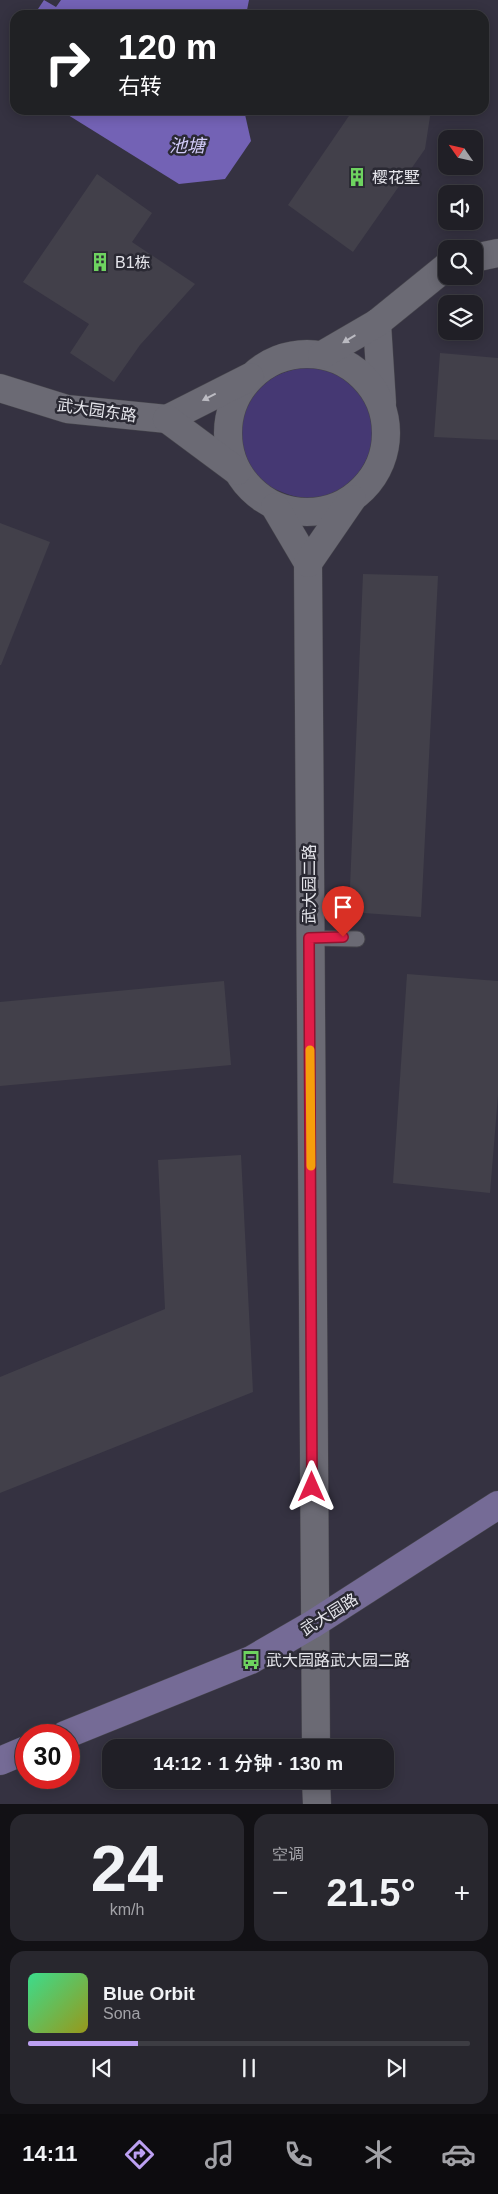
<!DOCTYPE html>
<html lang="zh">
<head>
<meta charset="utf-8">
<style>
	:root { --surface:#201f26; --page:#28272e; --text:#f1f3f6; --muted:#a2a2a7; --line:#3d3d43; --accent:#bca0f2 }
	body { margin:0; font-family:Helvetica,"Noto Sans SC",sans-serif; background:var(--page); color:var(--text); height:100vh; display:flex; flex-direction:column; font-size:19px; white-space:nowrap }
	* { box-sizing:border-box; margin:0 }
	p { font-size:16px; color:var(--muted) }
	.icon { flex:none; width:28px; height:28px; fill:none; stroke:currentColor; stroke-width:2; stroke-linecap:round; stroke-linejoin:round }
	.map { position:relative; height:1804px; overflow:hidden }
	.details { display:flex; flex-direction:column; gap:10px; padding:10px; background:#121115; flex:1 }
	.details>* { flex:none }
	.hud { position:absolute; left:10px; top:10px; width:479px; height:105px; border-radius:15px; box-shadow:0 2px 12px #0003,0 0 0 1px var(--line); background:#202124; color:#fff; overflow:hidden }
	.needle { width:32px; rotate:304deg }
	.buttons { position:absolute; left:438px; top:130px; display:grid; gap:10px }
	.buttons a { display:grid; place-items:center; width:45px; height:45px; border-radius:10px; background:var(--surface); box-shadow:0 2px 12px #0003,0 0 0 1px var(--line); font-size:25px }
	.speed { position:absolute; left:15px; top:1724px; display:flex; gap:10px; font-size:25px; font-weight:700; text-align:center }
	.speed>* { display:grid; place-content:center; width:65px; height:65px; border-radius:50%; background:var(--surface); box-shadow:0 2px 12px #0003,0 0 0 1px var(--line); line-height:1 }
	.speed .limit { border:8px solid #d22; background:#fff; color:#111 }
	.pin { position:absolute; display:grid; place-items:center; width:42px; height:42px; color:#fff; margin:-51px -21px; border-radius:50% 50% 50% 0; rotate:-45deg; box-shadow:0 0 5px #0007 }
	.pin .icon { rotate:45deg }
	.me { position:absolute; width:55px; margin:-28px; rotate:0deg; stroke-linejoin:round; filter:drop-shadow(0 0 4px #0008) }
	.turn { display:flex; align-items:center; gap:18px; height:105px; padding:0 25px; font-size:22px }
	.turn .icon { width:65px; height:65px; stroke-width:2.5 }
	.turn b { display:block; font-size:35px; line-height:42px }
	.big { font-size:38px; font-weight:600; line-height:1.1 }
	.details .tile { flex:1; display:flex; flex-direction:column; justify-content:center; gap:8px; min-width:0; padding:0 18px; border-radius:15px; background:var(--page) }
	.details .dial { align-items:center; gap:0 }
	.dial b { font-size:65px; line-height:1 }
	.song { display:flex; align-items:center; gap:15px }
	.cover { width:60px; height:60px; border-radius:8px; background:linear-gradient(135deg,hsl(150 70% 55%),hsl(60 70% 35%)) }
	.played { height:5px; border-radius:2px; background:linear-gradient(90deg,var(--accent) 25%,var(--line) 25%) }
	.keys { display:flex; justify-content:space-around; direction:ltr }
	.heat { display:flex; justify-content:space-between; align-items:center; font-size:28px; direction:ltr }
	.details .tiles { flex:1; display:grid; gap:10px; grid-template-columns:1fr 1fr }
	.tile:last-child { grid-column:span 2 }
	.trip { position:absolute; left:102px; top:1739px; width:292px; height:50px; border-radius:15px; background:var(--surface); box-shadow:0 2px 12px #0003,0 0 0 1px var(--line); font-weight:600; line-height:50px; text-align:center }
	.dock { display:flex; height:80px; justify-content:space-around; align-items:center; background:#0d0c0f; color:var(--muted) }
	.dock .icon { width:35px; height:35px }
	.dock .active { color:var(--accent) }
	.dock b { font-size:22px; color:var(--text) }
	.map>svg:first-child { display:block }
</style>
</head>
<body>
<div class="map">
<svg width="498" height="1804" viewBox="0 0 498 1804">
	<rect width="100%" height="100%" fill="#2a2933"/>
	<path fill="#353241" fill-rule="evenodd" d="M0,0H498V1804H0ZM15,15H484V110H15ZM446,139H474V166H446ZM446,194H474V221H446ZM446,249H474V276H446ZM446,304H474V331H446ZM26,1735H69V1778H26ZM111,1748H386V1780H111Z"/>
	<path fill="#453873" d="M306,366C420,378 372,521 290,495C276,490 266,486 255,475C248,467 247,456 243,447C234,420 249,392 274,377C283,372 296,369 306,366Z"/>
	<g fill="#7362b5">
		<path d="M44,0L56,7L61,0H249L246,15H34Z"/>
		<path d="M60,110H244L251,141L225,179L179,184Z"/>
	</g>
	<g fill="#42404a">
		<path d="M353,110H431L425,149L353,252L288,205Z"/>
		<path d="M97,174L152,213L132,242L195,284L140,345L114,382L70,353L89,324L23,282Z"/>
		<path d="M440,353L498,358V440L434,437Z"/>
		<path d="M0,523L50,542L1,665H0Z"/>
		<path d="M363,574L438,576L421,917L349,912Z"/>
		<path d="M407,974L498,981V1095L490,1193L393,1183Z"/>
		<path d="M224,981L231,1065L0,1086V1002Z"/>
		<path d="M241,1155L253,1392L0,1493V1377L165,1309L158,1160Z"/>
	</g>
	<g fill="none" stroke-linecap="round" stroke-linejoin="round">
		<g stroke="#46454c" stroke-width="17">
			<path id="lane" d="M309,938L357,939"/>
		</g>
		<g stroke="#46454c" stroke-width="29">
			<g id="street">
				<path d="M474,258L498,253"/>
				<path d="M377,323L382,403"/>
				<circle cx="307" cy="433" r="79"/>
				<path d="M322,355L377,323L446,267"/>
				<path d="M0,388L67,409L167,419"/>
				<path d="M167,419L250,377"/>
				<path d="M167,419L237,471"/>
				<path d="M275,507L308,563L316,1748"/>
				<path d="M308,563L352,499"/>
				<path d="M316,1780L317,1804"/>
			</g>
		</g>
		<g stroke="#46454c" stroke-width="29">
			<g id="secondary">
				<path d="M65,1735L251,1660L313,1624L498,1505"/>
				<path d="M0,1761L26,1750"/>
			</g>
		</g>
		<use href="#lane" stroke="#6b6a74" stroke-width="15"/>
		<use href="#street" stroke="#6b6a74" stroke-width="28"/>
		<use href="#secondary" stroke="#756b96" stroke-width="28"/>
	</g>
	<defs><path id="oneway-solid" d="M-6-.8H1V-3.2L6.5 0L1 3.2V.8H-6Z" transform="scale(1.25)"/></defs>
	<g fill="#bbbbc2">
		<use href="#oneway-solid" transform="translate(349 339) rotate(149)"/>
		<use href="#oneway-solid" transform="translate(209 397) rotate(153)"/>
	</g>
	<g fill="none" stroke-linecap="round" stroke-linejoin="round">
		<g stroke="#92132f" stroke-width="12">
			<path id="route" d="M312,1487L309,938L343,937"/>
		</g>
		<use href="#route" stroke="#e11d48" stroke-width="9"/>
		<path stroke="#f59e0b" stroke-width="9" d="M310,1050L311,1166"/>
	</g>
	<defs>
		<g id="building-bare" transform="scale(1.5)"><path d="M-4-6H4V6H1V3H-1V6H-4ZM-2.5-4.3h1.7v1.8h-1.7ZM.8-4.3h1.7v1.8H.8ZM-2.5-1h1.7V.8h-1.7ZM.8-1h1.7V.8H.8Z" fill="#6ed360" stroke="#2a2933" stroke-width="2.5" paint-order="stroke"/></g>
		<g id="bus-bare" transform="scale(1.5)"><path d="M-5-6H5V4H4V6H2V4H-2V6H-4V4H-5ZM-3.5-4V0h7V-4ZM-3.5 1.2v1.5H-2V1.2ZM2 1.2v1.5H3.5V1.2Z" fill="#6ed360" stroke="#2a2933" stroke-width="2.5" paint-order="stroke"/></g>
	</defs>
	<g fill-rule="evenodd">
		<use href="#building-bare" x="357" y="177"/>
		<use href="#building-bare" x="100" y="262"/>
		<use href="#bus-bare" x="251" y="1660"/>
	</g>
	<g text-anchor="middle" stroke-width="5" stroke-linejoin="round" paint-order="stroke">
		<g font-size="16" fill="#e6e6ec" stroke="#2a2933" text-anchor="start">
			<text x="372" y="183">樱花墅</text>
			<text x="115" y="268">B1栋</text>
			<text x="266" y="1666">武大园路武大园二路</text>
		</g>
		<g font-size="16" fill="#e6e6ec" stroke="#2a2933">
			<text transform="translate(97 410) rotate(8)" y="6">武大园东路</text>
			<text transform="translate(309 884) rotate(-90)" y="6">武大园二路</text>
			<text transform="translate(329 1614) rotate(-32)" y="6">武大园路</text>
		</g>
		<g font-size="18" font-style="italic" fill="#d1cbf8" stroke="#2a2933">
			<text x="187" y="152">池塘</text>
		</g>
	</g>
</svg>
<div class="buttons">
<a><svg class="needle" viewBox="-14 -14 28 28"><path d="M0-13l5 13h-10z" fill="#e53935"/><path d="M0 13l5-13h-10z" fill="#a2a2a7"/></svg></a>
<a><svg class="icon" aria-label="sound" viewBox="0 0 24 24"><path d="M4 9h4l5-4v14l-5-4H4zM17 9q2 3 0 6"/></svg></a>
<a><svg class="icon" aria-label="search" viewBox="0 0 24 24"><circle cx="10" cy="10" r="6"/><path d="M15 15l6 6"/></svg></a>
<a><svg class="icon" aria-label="layers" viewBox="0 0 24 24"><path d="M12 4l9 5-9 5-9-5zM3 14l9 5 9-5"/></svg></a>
</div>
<div class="speed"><div class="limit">30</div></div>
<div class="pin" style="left:343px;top:937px;background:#d93025"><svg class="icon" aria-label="arrive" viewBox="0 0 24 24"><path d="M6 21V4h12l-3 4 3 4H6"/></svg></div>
<svg class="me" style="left:312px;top:1487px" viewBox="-20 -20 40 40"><path d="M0-17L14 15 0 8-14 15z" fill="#e11d48" stroke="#fff" stroke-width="4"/></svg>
<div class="trip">14:12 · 1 分钟 · 130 m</div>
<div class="hud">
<div class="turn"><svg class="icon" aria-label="right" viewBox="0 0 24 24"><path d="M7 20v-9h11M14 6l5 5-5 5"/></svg><div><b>120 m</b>右转</div></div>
</div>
</div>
<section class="details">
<div class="tiles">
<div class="tile dial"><b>24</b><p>km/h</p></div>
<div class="tile"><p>空调</p>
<div class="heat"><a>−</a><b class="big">21.5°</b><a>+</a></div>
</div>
<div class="tile">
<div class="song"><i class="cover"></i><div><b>Blue Orbit</b><p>Sona</p></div></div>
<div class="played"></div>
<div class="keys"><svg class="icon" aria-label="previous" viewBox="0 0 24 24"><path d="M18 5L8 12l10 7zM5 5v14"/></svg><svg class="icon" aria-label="pause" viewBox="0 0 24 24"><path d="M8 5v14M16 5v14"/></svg><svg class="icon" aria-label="next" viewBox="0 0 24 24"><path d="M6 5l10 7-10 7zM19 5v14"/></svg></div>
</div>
</div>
</section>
<nav class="dock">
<b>14:11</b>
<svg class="icon active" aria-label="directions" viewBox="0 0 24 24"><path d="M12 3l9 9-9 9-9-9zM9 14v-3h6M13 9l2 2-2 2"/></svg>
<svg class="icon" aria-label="music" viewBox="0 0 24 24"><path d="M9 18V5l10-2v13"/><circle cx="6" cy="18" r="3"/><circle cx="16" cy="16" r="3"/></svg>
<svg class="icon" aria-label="phone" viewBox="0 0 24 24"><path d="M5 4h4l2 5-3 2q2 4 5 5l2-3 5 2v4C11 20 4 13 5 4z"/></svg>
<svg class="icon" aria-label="climate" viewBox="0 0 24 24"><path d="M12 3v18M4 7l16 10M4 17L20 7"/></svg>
<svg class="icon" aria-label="car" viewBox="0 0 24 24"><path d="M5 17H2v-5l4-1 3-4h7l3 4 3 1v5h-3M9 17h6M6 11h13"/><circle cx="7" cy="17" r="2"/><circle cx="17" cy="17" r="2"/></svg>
</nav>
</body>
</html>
